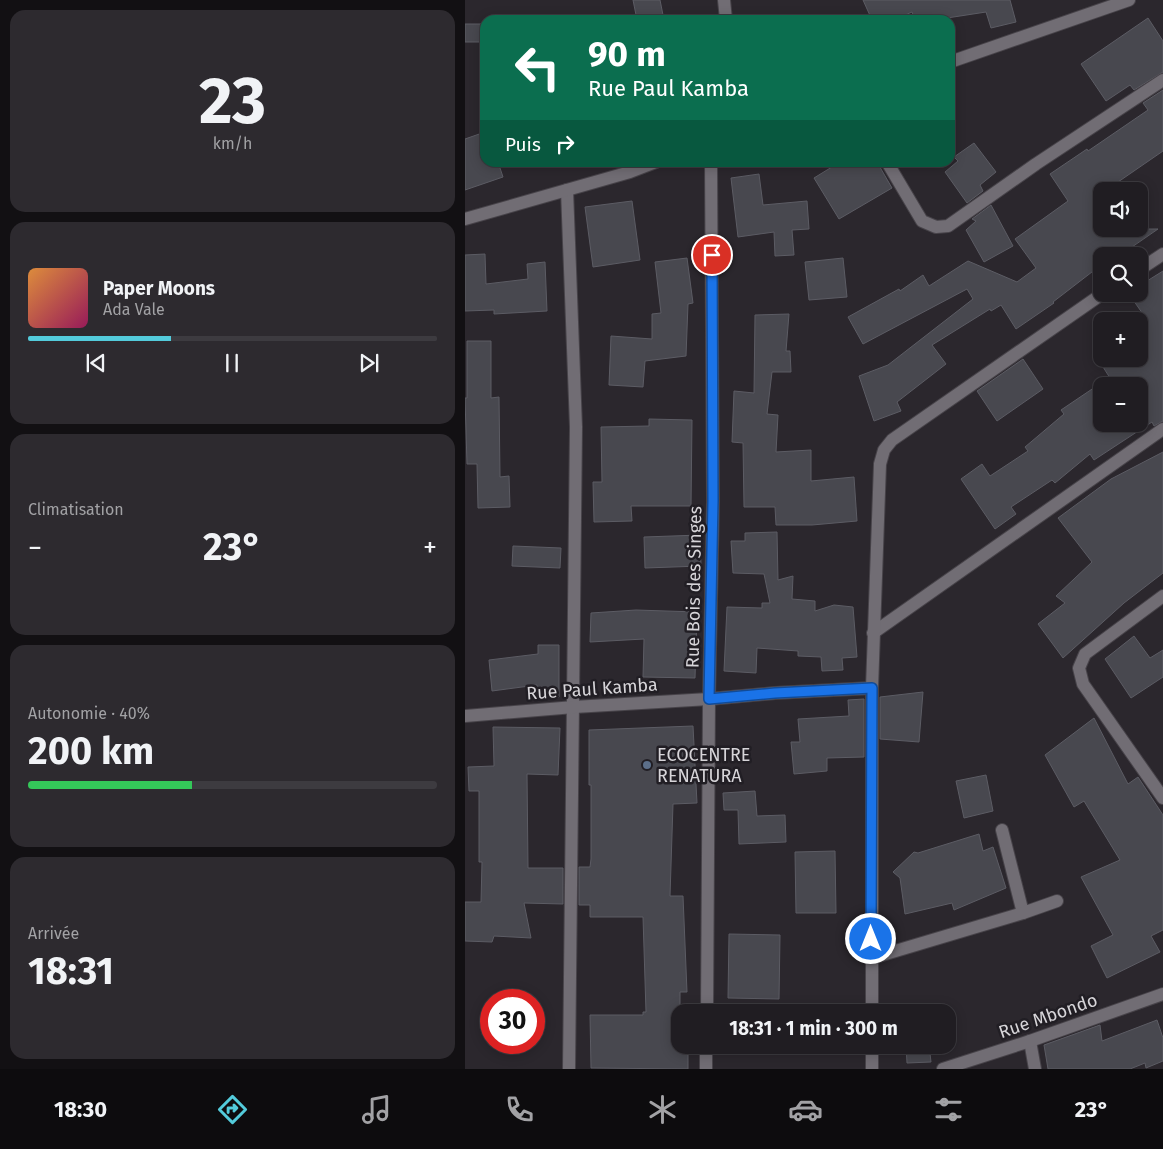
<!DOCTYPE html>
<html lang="fr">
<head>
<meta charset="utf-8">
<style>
	:root { --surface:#201d22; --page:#2d2a2f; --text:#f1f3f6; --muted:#a2a2a5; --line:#3d3b40; --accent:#53cbdb }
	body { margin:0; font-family:"Fira Sans",sans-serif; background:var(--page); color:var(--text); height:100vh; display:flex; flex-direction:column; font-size:19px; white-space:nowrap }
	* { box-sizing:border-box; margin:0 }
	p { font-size:16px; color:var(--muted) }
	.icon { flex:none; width:28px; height:28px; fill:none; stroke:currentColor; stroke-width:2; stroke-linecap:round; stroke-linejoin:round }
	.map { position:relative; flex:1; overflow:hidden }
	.details { display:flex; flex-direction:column; gap:10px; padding:10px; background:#121013; width:465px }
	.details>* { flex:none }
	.banner { position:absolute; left:15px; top:15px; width:475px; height:152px; border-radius:15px; box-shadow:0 2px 12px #0003,0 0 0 1px var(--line); background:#0b6e4f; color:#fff; overflow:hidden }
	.buttons { position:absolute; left:628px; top:182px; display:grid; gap:10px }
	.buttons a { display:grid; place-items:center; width:55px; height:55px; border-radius:10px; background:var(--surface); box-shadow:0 2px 12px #0003,0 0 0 1px var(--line); font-size:25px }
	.speed { position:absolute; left:15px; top:989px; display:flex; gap:10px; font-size:25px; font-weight:700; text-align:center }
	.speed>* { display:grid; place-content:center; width:65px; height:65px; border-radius:50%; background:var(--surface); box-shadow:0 2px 12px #0003,0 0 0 1px var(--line); line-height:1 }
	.speed .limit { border:8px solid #d22; background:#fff; color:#111 }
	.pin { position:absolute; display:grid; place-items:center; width:42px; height:42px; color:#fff; margin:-21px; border:2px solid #fff; border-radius:50%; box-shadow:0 1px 5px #0007 }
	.me { position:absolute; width:55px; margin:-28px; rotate:0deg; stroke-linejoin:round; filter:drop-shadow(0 0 4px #0008) }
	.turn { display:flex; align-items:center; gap:18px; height:105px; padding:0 25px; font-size:22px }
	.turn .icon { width:65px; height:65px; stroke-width:2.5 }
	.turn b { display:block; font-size:35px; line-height:42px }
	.then { display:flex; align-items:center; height:48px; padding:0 25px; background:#0003; gap:10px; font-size:19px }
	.big { font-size:38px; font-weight:700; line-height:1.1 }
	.details .tile { flex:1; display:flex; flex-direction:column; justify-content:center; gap:8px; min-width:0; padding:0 18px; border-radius:15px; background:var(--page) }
	.details .dial { align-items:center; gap:0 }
	.dial b { font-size:65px; line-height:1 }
	.song { display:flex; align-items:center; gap:15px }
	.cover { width:60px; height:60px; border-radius:8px; background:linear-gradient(135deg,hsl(30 70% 55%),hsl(330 70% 35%)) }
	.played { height:5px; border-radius:2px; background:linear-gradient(90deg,var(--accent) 35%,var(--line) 35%) }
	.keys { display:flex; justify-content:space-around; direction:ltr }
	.heat { display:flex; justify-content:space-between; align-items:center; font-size:28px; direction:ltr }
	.charge { height:8px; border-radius:4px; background:linear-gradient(90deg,#34c759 40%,var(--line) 0) }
	.trip { position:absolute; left:206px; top:1004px; width:285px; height:50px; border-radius:15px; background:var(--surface); box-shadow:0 2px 12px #0003,0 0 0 1px var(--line); font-weight:700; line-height:50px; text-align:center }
	.menu { display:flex; height:80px; justify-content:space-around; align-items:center; background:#0d0c0e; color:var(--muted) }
	.menu .icon { width:35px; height:35px }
	.menu .on { color:var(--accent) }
	.menu b { font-size:22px; color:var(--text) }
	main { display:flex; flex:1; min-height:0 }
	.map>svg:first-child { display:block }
</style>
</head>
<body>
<main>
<section class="details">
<div class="tile dial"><b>23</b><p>km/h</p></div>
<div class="tile">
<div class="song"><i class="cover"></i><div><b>Paper Moons</b><p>Ada Vale</p></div></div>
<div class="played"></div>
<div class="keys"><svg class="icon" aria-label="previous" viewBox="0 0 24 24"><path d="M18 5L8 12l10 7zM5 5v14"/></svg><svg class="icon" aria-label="pause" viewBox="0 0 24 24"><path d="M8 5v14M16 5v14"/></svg><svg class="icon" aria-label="next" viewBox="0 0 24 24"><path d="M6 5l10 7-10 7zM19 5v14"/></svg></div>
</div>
<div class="tile"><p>Climatisation</p>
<div class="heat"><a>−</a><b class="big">23°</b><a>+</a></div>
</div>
<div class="tile"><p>Autonomie · 40%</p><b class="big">200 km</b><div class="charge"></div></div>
<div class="tile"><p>Arrivée</p><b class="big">18:31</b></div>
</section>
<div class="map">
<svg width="698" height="1069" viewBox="0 0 698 1069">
	<rect width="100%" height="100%" fill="#2b272d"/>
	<g fill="#48484f" stroke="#5c5c64">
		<path d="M168,0H195L199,20H172Z"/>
		<path d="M398,0H545L551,22L526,28L521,12L482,18V20H450L447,12L429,20H407Z"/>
		<path d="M683,18L698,41V72L669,90L665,85L641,101L616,64Z"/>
		<rect x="0" y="24" width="20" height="18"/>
		<path d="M698,90V151L653,182L660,191H636V229H693L654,256H636V265L588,302L589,303L551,329L536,305L526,311L525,309L467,345L481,364L432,402L436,411L409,421L394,376L423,365L508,299L502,289L398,344L383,317L434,289L435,291L458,275L464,286L503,261L552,282L571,268L550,239L603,201L585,174L622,149L623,151L683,110L678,103Z"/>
		<path d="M20,132V162H33L38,177L0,190V139Z"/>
		<path d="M509,143L531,172L515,185L518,191L502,203L480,172L493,161L489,157Z"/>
		<path d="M375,162H412L427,188L374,219L349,178Z"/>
		<path d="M294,174L298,205L342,201L344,229L327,230L329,255L310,256L309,232L273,237L266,178Z"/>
		<path d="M167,201L175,260L128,267L120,207Z"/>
		<path d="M526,205L548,246L519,262L501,230L511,221L507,219Z"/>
		<path d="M20,254L21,284L63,279L62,264L80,262L82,311L29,314V310L0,311V255Z"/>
		<path d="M222,258L228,303L223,304L221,356L180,361L178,387L144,385L146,336L187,339V314L196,313L190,262Z"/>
		<path d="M378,258L382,297L344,300L340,262Z"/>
		<path d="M698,271V421L689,426L687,422L629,460L625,454L590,483L587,480L546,507L551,514L530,529L496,479L517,464L525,476L563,451L560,447L599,414L596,410L636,383V424H674V386H650L633,359H674V321L680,317L664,294H674V286Z"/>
		<path d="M324,314L321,351H325L326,372H307L302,414L313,415L311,452L346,450V481L389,477L392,521L347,525H311L310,507H279L278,443L267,442L269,391L289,393L290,315Z"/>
		<path d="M2,341H26V398L34,397L35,477L44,476L45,507L13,508L12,464H2L0,398H2Z"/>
		<path d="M558,359L578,389L532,421L512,391Z"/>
		<path d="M184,419L227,420L226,506H166L167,521L129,522L128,482H137L136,427L184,426Z"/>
		<path d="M698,452V573L659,603L598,658L573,624L600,603L591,596L627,562L593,518L646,479Z"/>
		<path d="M312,532L313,580L328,576L327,599L350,601V611L369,605L388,607L392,657L377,658L378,670L357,671L356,657L333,656V651L292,648L291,673L259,671L262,607L297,608V603H305L299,574L268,573L266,541H280V533Z"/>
		<path d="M235,535L236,566L180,568L179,537Z"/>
		<path d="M48,546L96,548L95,568L47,566Z"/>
		<path d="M171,610L232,612L230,678L178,677L179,639L125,642L126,613Z"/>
		<path d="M669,636L685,658L698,650V677L666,698L640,659Z"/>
		<path d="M73,645H94V697H72V685L27,691L24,660L73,654Z"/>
		<path d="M458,692L454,742L415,739V697Z"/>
		<path d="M399,699V757L362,758V771L329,774L326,742H335L333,719L384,716L383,700Z"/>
		<path d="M629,718L663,784L673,777L698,815V930L686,936L695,952L642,978L626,946L648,935L616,877L655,860L619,801L609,807L580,755Z"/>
		<path d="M228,726L232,803L208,804L205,896H218L222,992H215V1045H223V1069L126,1068L125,1015H178V1012H181L178,917H125V905H114V867H125L126,859V785H124V730Z"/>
		<path d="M28,727L95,728L93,775L62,774L63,868H98V904L59,903L66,938L29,936L27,942L0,941V902H16L17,862H14V791H4L3,767L29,766Z"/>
		<path d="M521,775L528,811L499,818L491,781Z"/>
		<path d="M290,791L292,816L320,815L321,842L274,844L273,810H259L258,793Z"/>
		<path d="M514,834L518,851L528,847L541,888L489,910L487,903L440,914L435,878L428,872L449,852L453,853Z"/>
		<path d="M370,851L371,913H331L330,852Z"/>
		<path d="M264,934L315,935L314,999L263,998Z"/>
		<path d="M692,1020L698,1038V1061L681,1068L680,1063L665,1069H583L579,1045L635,1025L637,1041Z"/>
		<path d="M441,1045H464L466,1062L442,1063Z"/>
	</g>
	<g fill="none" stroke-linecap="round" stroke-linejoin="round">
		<g stroke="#474349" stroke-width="14">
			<g id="minor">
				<path d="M259,0L261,20"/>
				<path d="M485,62L664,0"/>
				<path d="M422,162L457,221L471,227L483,226L571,164L698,80"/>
				<path d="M102,190L111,427L104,1069"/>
				<path d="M0,219L165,172L191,162"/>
				<path d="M674,270L698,254"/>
				<path d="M698,596L620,654L614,668L618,684L698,798"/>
				<path d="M408,633L698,429"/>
				<path d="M0,716L109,707L244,699L310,693L407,688"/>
				<path d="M537,830L558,913"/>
				<path d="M407,958L558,913L592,901"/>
				<path d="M242,1012L244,699L248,501L246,162"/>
				<path d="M407,1012V688L415,464L419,450L427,440L637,294"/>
				<path d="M565,1041L570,1069"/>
				<path d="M407,1045V1069"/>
				<path d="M241,1069V1045"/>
				<path d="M478,1069L565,1041L698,994"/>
			</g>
		</g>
		<use href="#minor" stroke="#716d74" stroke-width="12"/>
	</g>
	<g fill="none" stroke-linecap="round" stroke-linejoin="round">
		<g stroke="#114b97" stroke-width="12">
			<path id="route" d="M247,255L248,501L244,699L310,693L407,688L406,939"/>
		</g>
		<use href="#route" stroke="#1a73e8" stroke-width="9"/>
	</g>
	<circle fill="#5c6f8a" stroke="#211e24" stroke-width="2" cx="182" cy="765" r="5"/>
	<g text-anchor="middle" stroke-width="5" stroke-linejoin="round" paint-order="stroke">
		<g font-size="18" fill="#d7d5d9" stroke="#211e24">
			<text transform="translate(229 587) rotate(-89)" y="6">Rue Bois des Singes</text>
			<text transform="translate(127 689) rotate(-4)" y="6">Rue Paul Kamba</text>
			<text transform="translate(583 1016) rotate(-19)" y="6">Rue Mbondo</text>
		</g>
		<g font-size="18" fill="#d7d5d9" stroke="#211e24" text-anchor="start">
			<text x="192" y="761">ECOCENTRE<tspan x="192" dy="21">RENATURA</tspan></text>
		</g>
	</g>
</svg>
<div class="buttons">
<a><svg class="icon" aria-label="sound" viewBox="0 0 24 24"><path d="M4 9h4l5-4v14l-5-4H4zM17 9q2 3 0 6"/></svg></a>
<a><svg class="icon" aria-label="search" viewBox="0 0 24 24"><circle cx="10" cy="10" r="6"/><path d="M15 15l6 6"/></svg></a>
<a>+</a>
<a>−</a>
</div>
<div class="speed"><div class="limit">30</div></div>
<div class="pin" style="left:247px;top:255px;background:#d93025"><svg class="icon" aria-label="arrive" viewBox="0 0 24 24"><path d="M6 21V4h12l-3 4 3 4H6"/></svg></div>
<svg class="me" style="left:406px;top:939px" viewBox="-20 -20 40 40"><circle r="17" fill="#1a73e8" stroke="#fff" stroke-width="3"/><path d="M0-11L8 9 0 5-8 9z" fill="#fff"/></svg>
<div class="trip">18:31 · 1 min · 300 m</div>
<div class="banner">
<div class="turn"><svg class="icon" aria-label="left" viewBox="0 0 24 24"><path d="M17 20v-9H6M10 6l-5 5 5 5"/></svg><div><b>90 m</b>Rue Paul Kamba</div></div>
<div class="then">Puis<svg class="icon" aria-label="right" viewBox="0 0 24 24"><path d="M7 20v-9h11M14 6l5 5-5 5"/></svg></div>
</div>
</div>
</main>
<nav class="menu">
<b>18:30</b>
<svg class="icon on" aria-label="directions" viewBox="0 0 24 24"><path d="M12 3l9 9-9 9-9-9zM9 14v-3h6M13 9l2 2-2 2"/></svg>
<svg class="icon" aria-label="music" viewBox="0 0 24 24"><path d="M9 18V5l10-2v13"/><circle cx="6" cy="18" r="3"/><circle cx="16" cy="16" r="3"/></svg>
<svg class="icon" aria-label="phone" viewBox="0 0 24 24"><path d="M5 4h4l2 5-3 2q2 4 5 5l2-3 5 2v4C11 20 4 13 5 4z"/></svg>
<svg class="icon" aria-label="climate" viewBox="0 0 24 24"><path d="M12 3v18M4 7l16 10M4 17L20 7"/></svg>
<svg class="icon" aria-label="car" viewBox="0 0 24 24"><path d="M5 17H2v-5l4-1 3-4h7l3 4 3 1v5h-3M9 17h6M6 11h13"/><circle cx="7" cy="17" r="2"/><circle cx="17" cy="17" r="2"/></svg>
<svg class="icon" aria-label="filters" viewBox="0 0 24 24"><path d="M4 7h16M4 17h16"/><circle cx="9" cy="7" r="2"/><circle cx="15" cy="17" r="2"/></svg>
<b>23°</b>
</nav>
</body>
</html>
